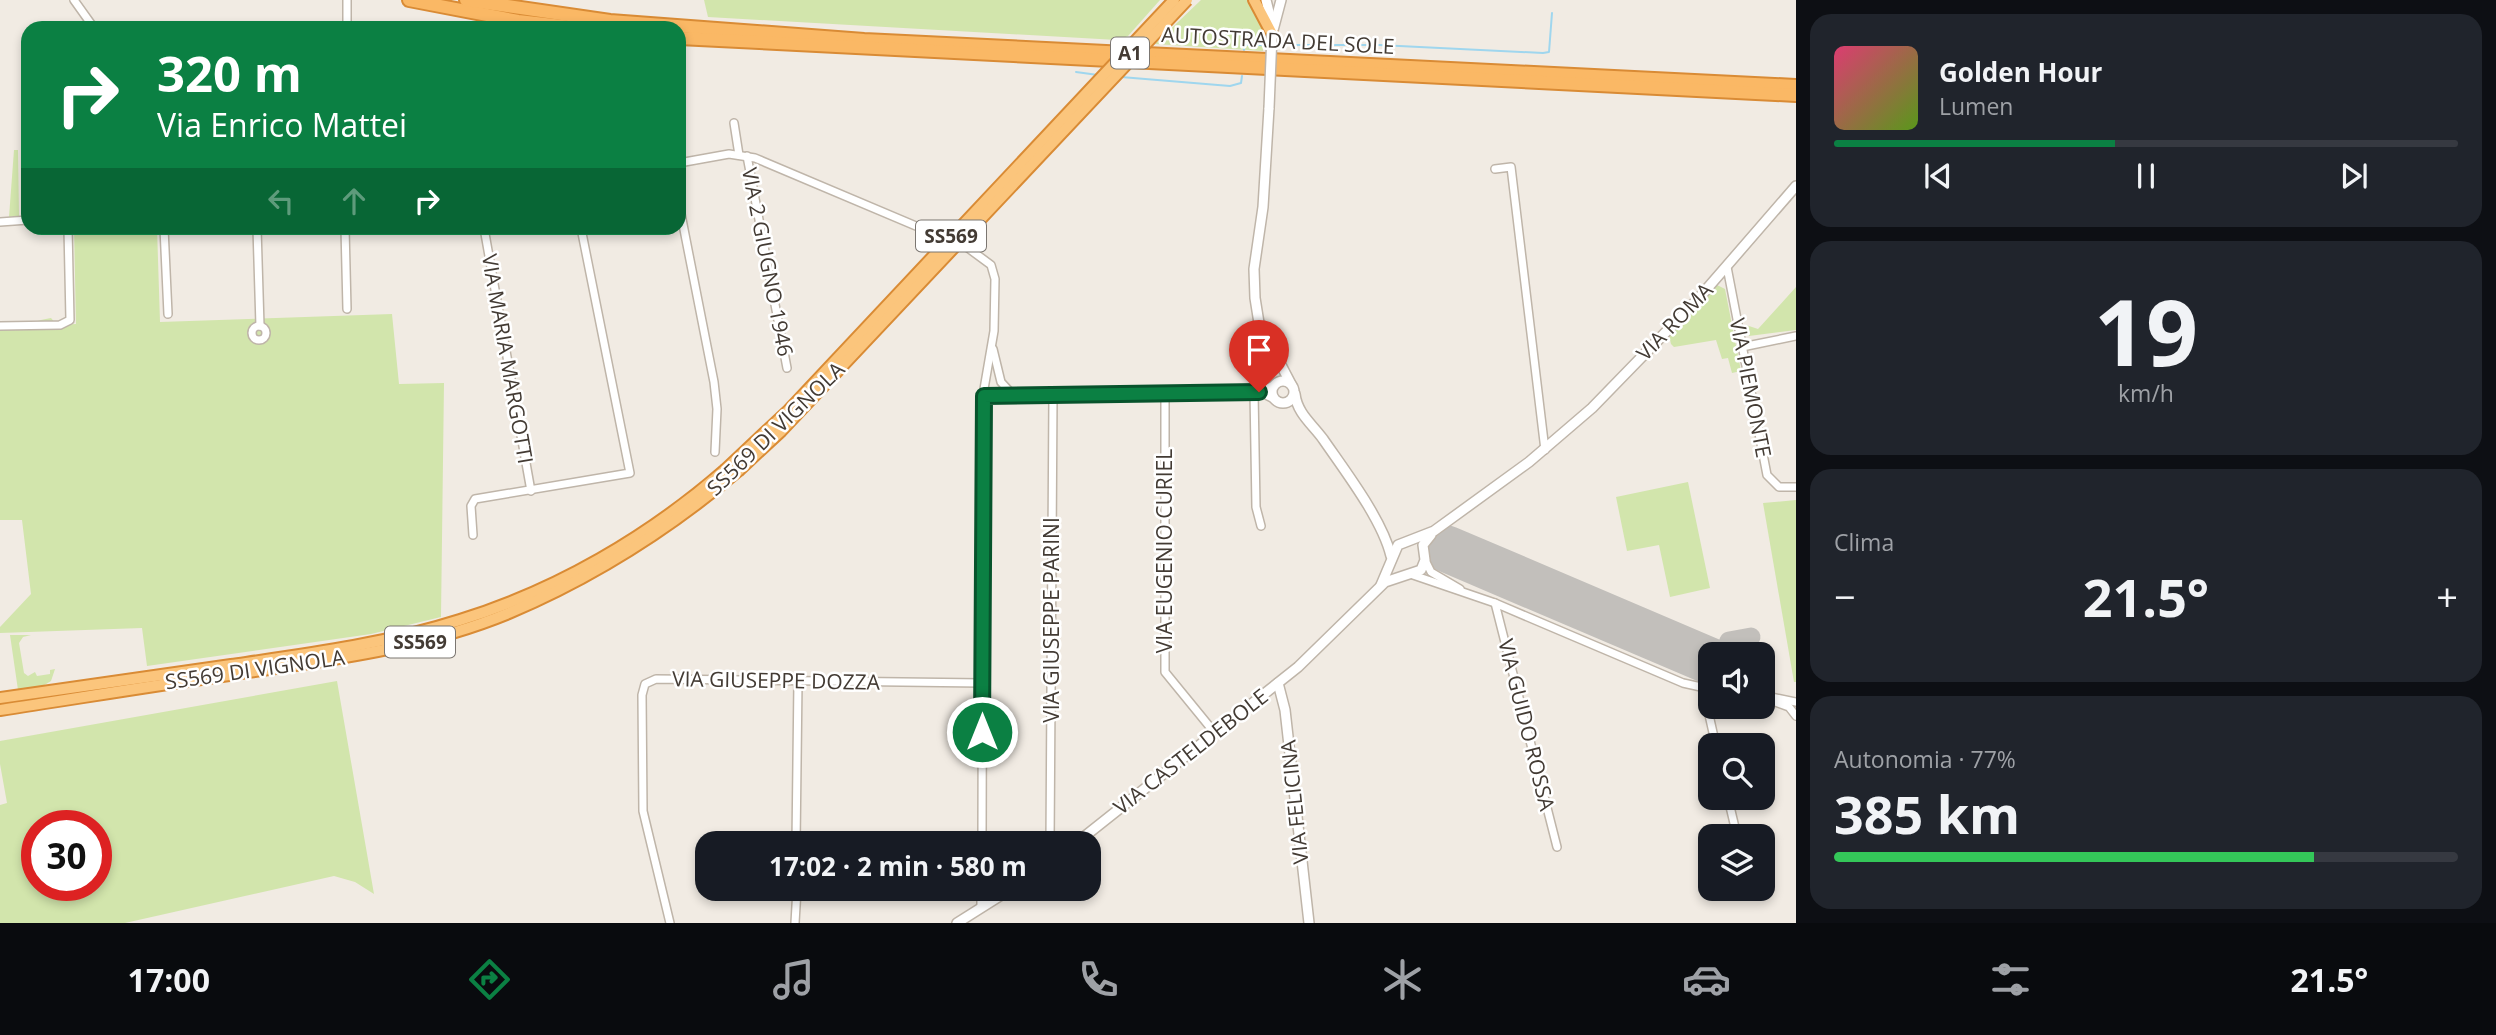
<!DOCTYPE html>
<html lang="it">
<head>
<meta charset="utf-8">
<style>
	:root { --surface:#171b24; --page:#20242c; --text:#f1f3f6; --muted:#9ea1a6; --line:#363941; --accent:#0b8043 }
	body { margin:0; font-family:"Open Sans",sans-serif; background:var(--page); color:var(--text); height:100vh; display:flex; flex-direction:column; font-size:26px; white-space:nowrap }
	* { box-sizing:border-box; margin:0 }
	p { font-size:23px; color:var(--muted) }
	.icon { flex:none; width:38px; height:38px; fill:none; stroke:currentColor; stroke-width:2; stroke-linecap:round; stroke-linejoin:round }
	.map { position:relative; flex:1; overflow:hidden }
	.drawer { display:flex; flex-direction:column; gap:14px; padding:14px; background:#0d0f14; width:700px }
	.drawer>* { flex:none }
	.guide { position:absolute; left:21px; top:21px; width:665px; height:214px; border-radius:21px; box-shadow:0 4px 10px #0003; background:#0b8043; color:#fff; overflow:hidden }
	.buttons { position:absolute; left:1698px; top:642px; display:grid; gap:14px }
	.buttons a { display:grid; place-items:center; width:77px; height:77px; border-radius:14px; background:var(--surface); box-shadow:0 4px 10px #0003; font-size:35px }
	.speed { position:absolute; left:21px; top:810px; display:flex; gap:14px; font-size:35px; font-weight:700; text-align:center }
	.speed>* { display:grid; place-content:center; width:91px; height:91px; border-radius:50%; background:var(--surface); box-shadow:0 4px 10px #0003; line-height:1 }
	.speed .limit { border:10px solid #d22; background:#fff; color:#111 }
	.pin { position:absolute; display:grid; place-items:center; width:60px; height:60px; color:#fff; margin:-72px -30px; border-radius:50% 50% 50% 0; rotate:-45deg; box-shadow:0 0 7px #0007 }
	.pin .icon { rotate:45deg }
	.me { position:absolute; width:77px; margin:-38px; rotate:0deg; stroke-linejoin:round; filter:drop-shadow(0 0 5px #0008) }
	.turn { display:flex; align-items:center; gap:24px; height:147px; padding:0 21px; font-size:32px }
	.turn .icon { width:91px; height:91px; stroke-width:2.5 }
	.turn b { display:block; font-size:49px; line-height:60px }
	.lanes { display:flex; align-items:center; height:66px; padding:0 21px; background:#0003; justify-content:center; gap:35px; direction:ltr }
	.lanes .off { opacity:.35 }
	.big { font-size:52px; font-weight:700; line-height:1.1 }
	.drawer .widget { flex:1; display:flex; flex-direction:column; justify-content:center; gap:10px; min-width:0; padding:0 24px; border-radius:21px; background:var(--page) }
	.drawer .dial { align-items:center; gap:0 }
	.dial b { font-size:91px; line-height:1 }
	.song { display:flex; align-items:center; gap:21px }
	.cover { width:84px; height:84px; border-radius:10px; background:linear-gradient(135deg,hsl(340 70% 55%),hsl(90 70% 35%)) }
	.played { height:7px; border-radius:4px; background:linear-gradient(90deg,var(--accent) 45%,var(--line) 45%) }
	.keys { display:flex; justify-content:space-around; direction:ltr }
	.heat { display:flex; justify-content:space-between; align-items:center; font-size:38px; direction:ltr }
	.charge { height:10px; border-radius:5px; background:linear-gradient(90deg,#34c759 77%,var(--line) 0) }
	.trip { position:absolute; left:695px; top:831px; width:406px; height:70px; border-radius:21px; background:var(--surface); box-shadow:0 4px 10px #0003; font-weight:700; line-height:70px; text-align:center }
	.tab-bar { display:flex; height:112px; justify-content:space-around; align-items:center; background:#090b0e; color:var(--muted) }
	.tab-bar .icon { width:49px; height:49px }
	.tab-bar .active { color:var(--accent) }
	.tab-bar b { font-size:32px; color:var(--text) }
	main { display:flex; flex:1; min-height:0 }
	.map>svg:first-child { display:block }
</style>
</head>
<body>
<main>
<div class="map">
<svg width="1796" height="923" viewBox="0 0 1796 923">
	<rect width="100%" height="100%" fill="#f1ebe3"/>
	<g fill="#d2e5ac" fill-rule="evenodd">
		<path d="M704,0H1160L1128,36L1117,40L708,17Z"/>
		<path d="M1201,0H1250L1265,24L1263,51L1155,44Z"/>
		<path d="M14,150H18L19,216L9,217Z"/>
		<path d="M74,228H157L160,322L392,314L399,384L444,383L441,617L371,634L147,666L142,628L0,633V627L31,594L22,520H0V326L8,321L12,326C26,326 37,320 51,318L57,325L76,324Z"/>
		<path d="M1717,285L1725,289L1741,371L1732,373L1728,358L1722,359L1716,340L1674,347L1671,344L1669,335Z"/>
		<path d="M1796,287V330L1749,336L1746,325L1758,329Z"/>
		<path d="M1688,482L1710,588L1670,597L1659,545L1627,551L1616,497Z"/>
		<path d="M1796,500V682H1794L1763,503Z"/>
		<path d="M10,635H31L23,637L19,643L24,673L28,676L35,672L37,676L50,674V670L55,669L51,681L41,687L18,690Z"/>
		<path d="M337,681L374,894L355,882L334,876L125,923H0V805L7,803L0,764V741ZM37,826H96V886H37Z"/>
	</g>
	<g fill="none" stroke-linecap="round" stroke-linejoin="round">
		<g stroke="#9fd6ee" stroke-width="2">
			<path d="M1275,45H1379L1543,53L1549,52L1552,13"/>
			<path d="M1244,50V45H1269"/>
			<path d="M1076,72L1098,75"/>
			<path d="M1121,77L1230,86L1241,83L1242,76"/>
		</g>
		<path stroke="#c2bfbb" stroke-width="19" d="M1724,654L1729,641L1751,637"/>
		<path stroke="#c2bfbb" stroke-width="47" d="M1447,549L1710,661"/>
		<g stroke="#bfb5a9" stroke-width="10">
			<g id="minor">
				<path d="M74,0L94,28"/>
				<path d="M347,0V28"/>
				<path d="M734,123L739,155"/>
				<path d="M747,156L787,368"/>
				<path d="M679,163L729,154L755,158L968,248L991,265L995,279L994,331L984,389L983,419L982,844"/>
				<path d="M1495,169L1511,167L1545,450"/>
				<path d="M679,204L714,382L717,409L715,452"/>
				<path d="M0,222L28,220"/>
				<path d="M164,228L168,314"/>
				<path d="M257,228L260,326"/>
				<path d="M345,228L347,309"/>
				<path d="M484,228L531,491"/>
				<path d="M1727,267L1767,475L1779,487H1796"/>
				<circle cx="259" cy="333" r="7"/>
				<path d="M0,326L60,325L70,320L68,228"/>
				<path d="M1742,347L1796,336"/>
				<path d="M993,349L1001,382L1012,394"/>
				<path d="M1254,392L1256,507L1261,526"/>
				<path d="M1260,392L1274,399"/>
				<path d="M1165,395V672L1214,732"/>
				<path d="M984,396L1259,392L1274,385"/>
				<path d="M473,535L471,506L475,499L630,473L581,228"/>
				<path d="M1425,560L1431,572L1460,589"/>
				<path d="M1413,575L1495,603L1683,683L1710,689"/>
				<path d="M1495,603L1557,847"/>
				<path d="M1703,688L1716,746"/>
				<path d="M1766,696L1796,702"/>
				<path d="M1762,697L1789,707L1796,716"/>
				<path d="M1728,798L1737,836"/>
				<path d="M796,844L798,681"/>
				<path d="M1050,844L1053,396"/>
				<path d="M981,908V889"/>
				<path d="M670,923L643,811L642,695L645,684L656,679L982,683"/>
				<path d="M795,923L797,889"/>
			</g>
		</g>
		<g stroke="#bfb5a9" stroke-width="12">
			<g id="tertiary">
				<path d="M1266,0L1272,24"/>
				<path d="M1272,34L1281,0"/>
				<path d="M1269,108L1263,207L1254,269L1255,298L1259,323L1291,384"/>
				<circle cx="1283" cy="392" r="11"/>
				<path d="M1295,394C1297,413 1312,424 1323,439C1345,471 1382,519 1391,556"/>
				<path d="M1381,585L1398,545L1434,531L1529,462L1592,408L1698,299L1796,186"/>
				<path d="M1278,683L1285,710L1309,923"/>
				<path d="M1075,844L1298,667L1385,582L1421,570L1425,560L1423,545L1431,535"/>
				<path d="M957,923L1011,889"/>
			</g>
		</g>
		<g stroke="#d98b35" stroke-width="14">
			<g id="trunk">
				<path d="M1254,0L1272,34"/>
				<path d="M0,698C77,687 154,676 231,665C308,654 385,644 460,620C557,590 648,537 725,470"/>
				<path d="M0,710C79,698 157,685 236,674C328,660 422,649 509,613C594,577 668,530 738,471"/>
			</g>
		</g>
		<g stroke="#d98b35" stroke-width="16">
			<g id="motorway">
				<path d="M409,0L518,21L580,28"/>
				<path d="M466,0L610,21L864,40L1796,86"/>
				<path d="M679,38L1796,95"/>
			</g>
		</g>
		<use href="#minor" stroke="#fff" stroke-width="7"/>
		<use href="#tertiary" stroke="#fff" stroke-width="9"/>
		<use href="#trunk" stroke="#fbc57c" stroke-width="10"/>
		<use href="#motorway" stroke="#fab865" stroke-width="12"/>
		<g stroke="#bfb5a9" stroke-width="12" stroke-linecap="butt">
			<path id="tertiary-bridge" d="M1269,108L1272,34"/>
		</g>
		<g stroke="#d98b35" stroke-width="14" stroke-linecap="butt">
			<g id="trunk-bridge">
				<path d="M725,470L789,410L1174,0"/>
				<path d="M738,471L781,431L1187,0"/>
			</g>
		</g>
		<use href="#tertiary-bridge" stroke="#fff" stroke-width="9"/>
		<use href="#trunk-bridge" stroke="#fbc57c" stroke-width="10"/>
	</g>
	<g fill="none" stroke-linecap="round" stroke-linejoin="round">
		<g stroke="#07532c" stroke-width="18">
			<path id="route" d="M982,732L984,396L1259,392"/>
		</g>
		<use href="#route" stroke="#0b8043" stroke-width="12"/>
	</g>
	<g text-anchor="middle" stroke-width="5" stroke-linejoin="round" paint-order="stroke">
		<g fill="#fff" stroke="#7b7671" stroke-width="2">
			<rect x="1111" y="37.5" width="38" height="31" rx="5"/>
			<rect x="916" y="220.5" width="70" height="31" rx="5"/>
			<rect x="385" y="626.5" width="70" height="31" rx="5"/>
		</g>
		<g font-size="19" font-weight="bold" fill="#433b34">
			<text x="1130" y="60">A1</text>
			<text x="951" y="243">SS569</text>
			<text x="420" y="649">SS569</text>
		</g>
		<g font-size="21" fill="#433b34" stroke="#fff">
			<text transform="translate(1278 41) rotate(3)" y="7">AUTOSTRADA DEL SOLE</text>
			<text transform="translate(767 262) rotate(79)" y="7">VIA 2 GIUGNO 1946</text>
			<text transform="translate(1675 322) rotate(-46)" y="7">VIA ROMA</text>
			<text transform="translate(507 359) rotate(80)" y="7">VIA MARIA MARGOTTI</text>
			<text transform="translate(1750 388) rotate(79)" y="7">VIA PIEMONTE</text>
			<text transform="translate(776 429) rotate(-44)" y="7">SS569 DI VIGNOLA</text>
			<text transform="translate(1165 551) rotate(-90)" y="7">VIA EUGENIO CURIEL</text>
			<text transform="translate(1052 620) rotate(-90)" y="7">VIA GIUSEPPE PARINI</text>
			<text transform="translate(255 670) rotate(-8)" y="7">SS569 DI VIGNOLA</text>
			<text transform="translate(776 681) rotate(1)" y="7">VIA GIUSEPPE DOZZA</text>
			<text transform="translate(1526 725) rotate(76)" y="7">VIA GUIDO ROSSA</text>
			<text transform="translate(1191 752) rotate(-38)" y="7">VIA CASTELDEBOLE</text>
			<text transform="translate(1295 802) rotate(-96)" y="7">VIA FELICINA</text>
		</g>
	</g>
</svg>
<div class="buttons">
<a><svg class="icon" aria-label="sound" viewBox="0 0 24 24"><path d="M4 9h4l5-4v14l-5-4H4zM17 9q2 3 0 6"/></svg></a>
<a><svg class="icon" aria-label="search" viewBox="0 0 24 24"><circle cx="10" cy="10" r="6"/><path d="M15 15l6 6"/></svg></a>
<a><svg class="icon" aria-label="layers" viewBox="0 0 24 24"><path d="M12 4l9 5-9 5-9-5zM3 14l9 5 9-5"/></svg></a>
</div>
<div class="speed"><div class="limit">30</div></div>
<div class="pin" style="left:1259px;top:392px;background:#d93025"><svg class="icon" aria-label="arrive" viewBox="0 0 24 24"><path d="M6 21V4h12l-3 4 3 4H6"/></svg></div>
<svg class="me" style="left:982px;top:732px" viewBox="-20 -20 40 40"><circle r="17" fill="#0b8043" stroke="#fff" stroke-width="3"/><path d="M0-11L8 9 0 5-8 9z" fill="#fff"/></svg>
<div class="trip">17:02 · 2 min · 580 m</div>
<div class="guide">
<div class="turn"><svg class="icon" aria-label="right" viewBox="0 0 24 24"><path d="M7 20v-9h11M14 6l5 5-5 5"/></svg><div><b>320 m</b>Via Enrico Mattei</div></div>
<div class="lanes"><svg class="icon off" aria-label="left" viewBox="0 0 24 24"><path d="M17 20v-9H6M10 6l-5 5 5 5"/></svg><svg class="icon off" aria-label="ahead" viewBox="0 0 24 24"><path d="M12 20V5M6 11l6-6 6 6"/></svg><svg class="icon" aria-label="right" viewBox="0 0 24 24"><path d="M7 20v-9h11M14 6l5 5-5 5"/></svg></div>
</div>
</div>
<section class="drawer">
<div class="widget">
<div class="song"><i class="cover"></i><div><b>Golden Hour</b><p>Lumen</p></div></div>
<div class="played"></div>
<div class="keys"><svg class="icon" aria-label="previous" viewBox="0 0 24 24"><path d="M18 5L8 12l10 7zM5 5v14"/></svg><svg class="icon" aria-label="pause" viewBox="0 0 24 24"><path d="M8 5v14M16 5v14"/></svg><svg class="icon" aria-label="next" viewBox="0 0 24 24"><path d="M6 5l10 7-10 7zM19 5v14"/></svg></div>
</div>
<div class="widget dial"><b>19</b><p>km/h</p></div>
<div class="widget"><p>Clima</p>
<div class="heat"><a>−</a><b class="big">21.5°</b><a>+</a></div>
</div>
<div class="widget"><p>Autonomia · 77%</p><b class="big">385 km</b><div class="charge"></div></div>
</section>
</main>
<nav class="tab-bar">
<b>17:00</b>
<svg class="icon active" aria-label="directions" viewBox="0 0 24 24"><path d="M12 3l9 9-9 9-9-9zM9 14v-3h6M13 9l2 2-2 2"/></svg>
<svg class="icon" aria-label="music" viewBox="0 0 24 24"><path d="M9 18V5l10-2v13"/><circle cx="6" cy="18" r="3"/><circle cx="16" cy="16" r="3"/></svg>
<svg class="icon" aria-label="phone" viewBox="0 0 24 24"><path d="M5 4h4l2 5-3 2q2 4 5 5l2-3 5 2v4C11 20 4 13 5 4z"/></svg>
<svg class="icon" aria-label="climate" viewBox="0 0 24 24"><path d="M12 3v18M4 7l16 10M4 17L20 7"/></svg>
<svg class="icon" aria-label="car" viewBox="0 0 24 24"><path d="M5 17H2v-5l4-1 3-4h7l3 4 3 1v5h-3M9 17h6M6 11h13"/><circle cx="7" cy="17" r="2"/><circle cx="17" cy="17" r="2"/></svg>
<svg class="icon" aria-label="filters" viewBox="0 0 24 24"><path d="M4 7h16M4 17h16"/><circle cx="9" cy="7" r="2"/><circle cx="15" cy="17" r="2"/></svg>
<b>21.5°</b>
</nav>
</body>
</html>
